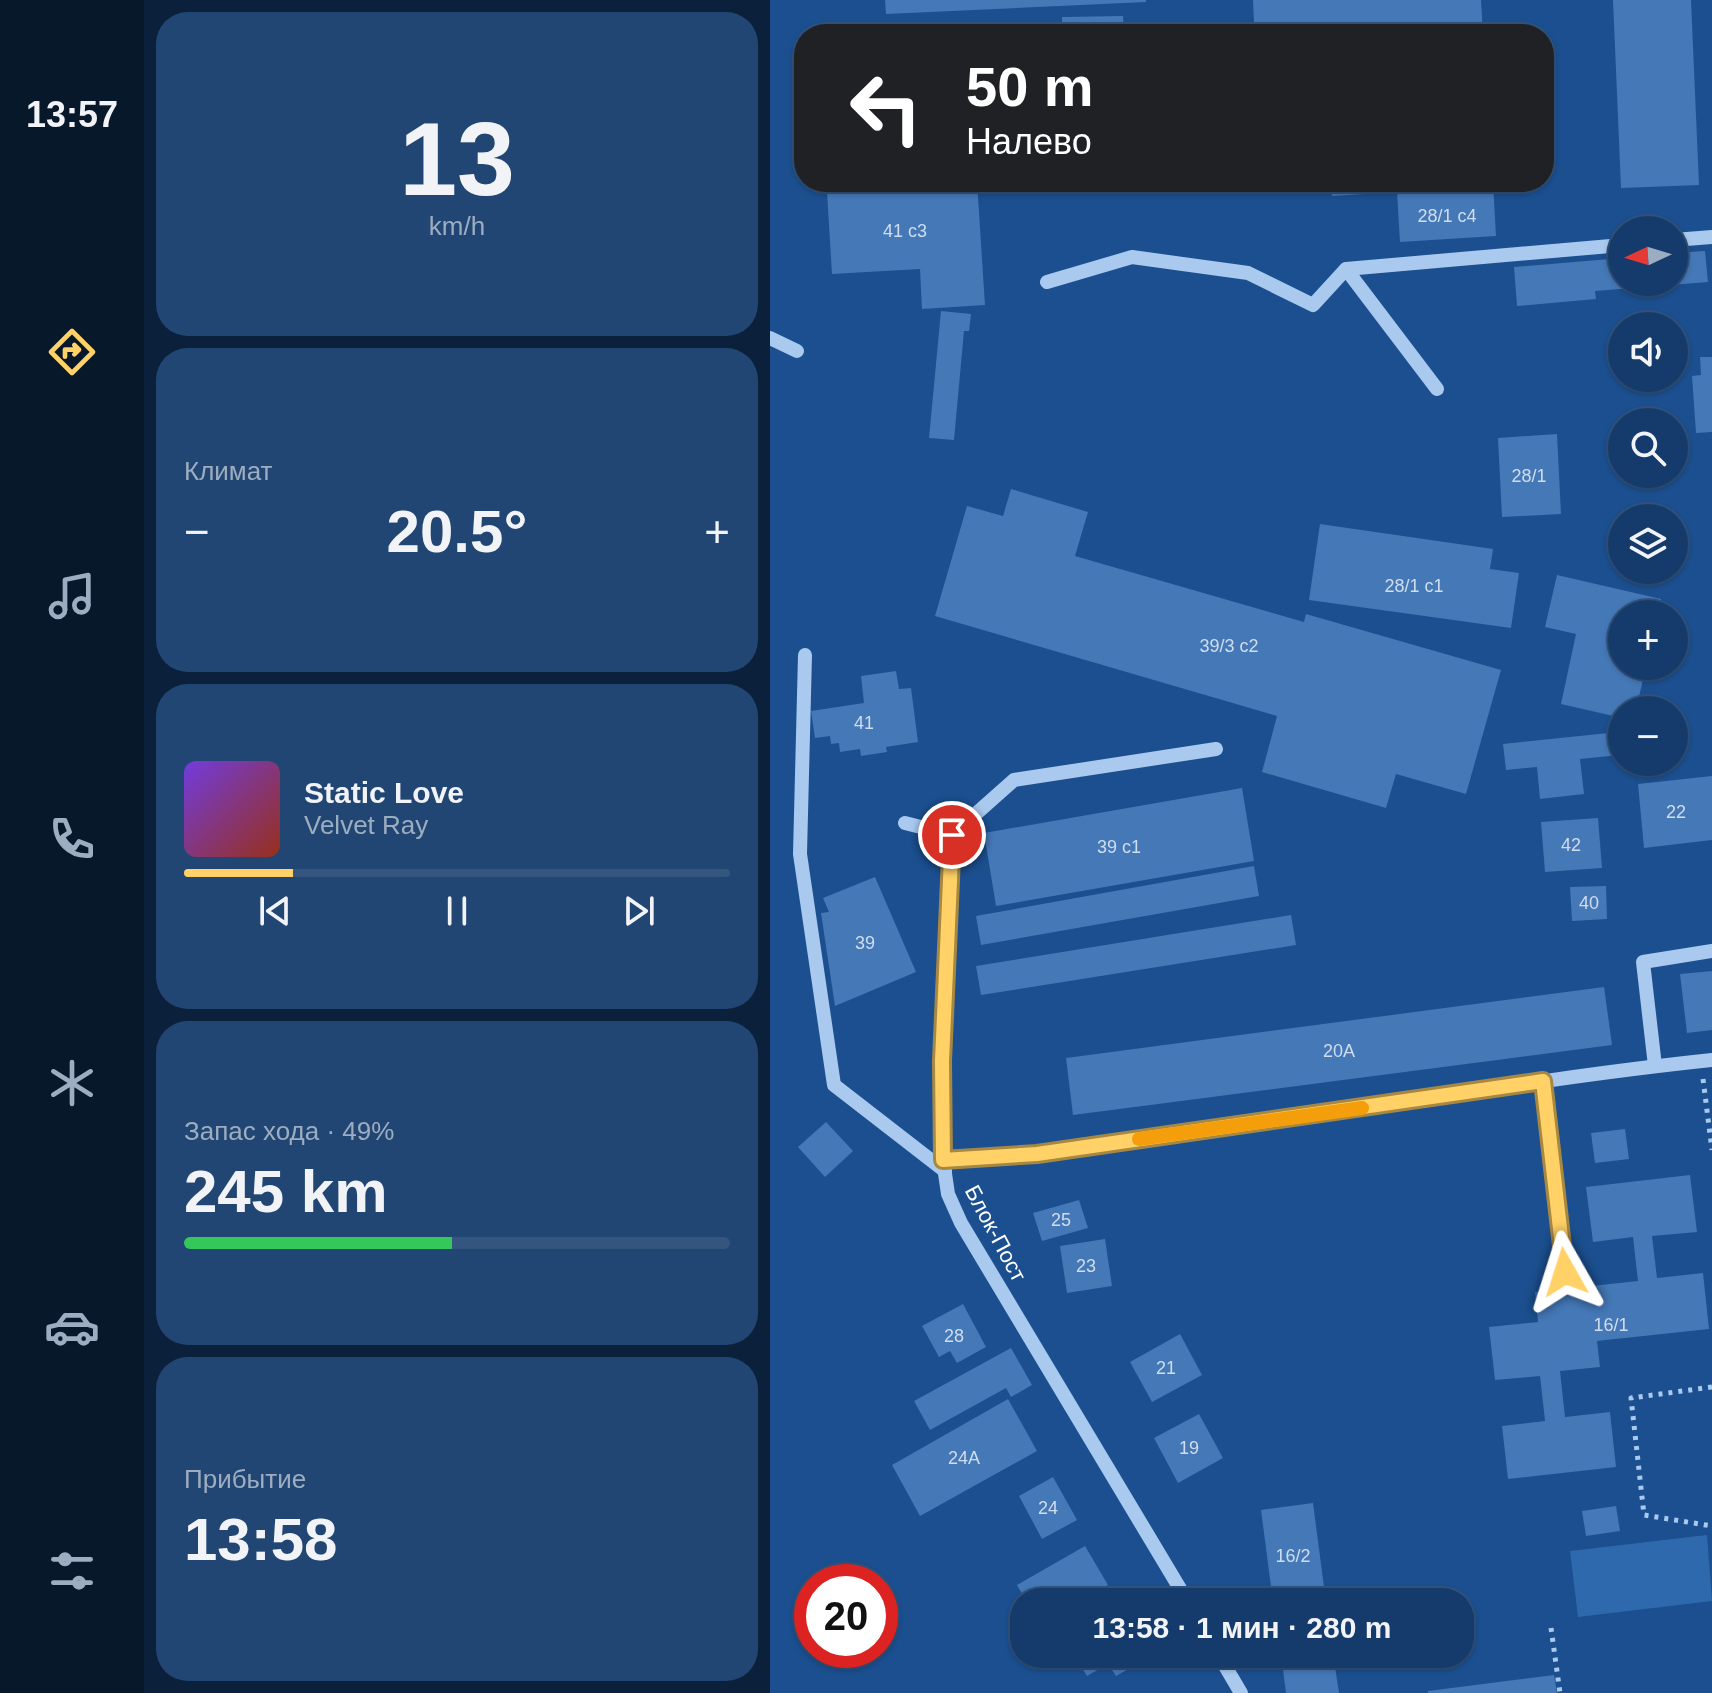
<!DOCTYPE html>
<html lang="ru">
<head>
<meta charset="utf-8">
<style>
	:root { --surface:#143b6b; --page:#214673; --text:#f1f3f6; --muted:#9dadc1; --line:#33557e; --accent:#ffd166 }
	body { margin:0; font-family:Arial,sans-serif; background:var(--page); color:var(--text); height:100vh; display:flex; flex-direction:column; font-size:30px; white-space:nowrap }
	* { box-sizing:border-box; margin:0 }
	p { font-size:26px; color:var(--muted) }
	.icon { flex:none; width:44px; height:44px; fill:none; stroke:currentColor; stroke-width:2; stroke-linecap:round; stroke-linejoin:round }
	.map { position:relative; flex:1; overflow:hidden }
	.side { display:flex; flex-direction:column; gap:12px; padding:12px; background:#0b203b; width:626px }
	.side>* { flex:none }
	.top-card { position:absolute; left:24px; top:24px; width:760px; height:168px; border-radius:32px; box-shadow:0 2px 6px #0004,0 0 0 2px var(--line); background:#202124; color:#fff; overflow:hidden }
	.needle { width:52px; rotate:266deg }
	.controls { position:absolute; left:838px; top:216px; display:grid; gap:16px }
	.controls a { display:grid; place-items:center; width:80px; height:80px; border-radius:50%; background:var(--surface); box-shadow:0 2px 6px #0004,0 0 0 2px var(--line); font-size:40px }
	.speed { position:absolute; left:24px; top:1564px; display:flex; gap:16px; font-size:40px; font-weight:700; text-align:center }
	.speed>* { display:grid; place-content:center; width:104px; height:104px; border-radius:50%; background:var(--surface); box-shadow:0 2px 6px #0004,0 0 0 2px var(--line); line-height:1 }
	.speed .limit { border:12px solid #d22; background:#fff; color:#111 }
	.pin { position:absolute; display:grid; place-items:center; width:68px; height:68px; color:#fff; margin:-34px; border:4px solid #fff; border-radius:50%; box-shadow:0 2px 8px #0007 }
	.me { position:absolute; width:88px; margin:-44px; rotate:354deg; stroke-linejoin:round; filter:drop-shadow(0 0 6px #0008) }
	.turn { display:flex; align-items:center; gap:28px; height:168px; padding:0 40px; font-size:36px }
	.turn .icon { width:104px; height:104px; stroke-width:2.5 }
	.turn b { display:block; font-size:56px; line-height:68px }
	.big { font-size:60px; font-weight:600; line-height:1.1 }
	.side .card { flex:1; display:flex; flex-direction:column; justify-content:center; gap:12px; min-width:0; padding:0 28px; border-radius:32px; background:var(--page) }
	.side .dial { align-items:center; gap:0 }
	.dial b { font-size:104px; line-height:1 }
	.song { display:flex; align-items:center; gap:24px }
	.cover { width:96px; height:96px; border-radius:12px; background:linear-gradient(135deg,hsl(260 70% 55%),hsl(10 70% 35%)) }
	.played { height:8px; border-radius:4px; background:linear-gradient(90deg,var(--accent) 20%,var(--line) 20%) }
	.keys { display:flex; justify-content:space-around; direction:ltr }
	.heat { display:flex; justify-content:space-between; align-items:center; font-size:44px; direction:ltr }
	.charge { height:12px; border-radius:6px; background:linear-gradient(90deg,#34c759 49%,var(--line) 0) }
	.trip { position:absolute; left:240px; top:1588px; width:464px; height:80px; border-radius:32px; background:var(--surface); box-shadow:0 2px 6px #0004,0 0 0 2px var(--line); font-weight:600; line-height:80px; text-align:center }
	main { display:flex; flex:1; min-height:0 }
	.tabs { display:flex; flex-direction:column; width:144px; justify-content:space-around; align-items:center; background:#08182b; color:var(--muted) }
	.tabs .icon { width:56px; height:56px }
	.tabs .selected { color:var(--accent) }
	.tabs b { font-size:36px; color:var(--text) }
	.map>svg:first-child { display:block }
</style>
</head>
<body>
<main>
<nav class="tabs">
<b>13:57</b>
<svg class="icon selected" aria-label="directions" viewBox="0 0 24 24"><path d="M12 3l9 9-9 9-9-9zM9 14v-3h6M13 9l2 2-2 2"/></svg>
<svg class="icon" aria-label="music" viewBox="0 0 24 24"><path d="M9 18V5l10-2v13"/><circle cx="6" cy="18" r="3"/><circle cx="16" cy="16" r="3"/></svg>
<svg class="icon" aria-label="phone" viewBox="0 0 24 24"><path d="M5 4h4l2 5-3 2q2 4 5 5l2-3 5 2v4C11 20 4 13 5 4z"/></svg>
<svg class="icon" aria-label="climate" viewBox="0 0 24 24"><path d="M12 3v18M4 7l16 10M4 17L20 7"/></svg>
<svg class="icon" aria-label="car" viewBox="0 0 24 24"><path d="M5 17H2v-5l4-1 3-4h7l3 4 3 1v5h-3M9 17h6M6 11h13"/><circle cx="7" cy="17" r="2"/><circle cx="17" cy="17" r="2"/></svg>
<svg class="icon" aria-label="filters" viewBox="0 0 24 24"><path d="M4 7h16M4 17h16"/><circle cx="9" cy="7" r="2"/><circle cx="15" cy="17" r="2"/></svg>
</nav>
<section class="side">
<div class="card dial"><b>13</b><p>km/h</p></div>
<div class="card"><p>Климат</p>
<div class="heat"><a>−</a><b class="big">20.5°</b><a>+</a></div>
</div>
<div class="card">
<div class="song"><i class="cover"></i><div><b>Static Love</b><p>Velvet Ray</p></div></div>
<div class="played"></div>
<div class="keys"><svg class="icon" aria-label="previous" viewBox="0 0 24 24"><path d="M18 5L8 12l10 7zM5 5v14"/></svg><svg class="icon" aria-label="pause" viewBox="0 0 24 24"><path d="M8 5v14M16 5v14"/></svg><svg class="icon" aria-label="next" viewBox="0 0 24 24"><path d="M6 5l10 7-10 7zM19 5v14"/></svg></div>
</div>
<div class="card"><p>Запас хода · 49%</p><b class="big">245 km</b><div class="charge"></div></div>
<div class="card"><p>Прибытие</p><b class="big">13:58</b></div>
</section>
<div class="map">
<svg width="942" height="1693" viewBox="0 0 942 1693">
	<rect width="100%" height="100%" fill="#1b4f8f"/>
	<path fill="#2e69ad" d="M937,1535L942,1601L808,1617L800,1551Z"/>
	<g fill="#4478b7">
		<path d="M115,0H376V2L116,14Z"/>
		<path d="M483,0H711L713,34H468V24L484,23Z"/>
		<path d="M843,0H921L929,185L851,188Z"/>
		<path d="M353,16L354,34H292V17Z"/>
		<path d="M44,182H207L215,305L152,309L150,269L62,274L57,192H44Z"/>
		<path d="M561,182H723L726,236L630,242L627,192L562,196Z"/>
		<path d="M935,251L938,282L825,291L826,299L747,306L744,267L852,258V282H904V253Z"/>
		<path d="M171,311L201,314L199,331H194L184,440L159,438Z"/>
		<path d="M930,357H942V432L926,433L922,376L931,375Z"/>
		<path d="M787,434L791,514L732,517L728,438Z"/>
		<path d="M241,489L318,512L305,556L534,622L536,614L731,670L696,794L626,774L616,808L492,772L507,716L165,616L197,506L233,516Z"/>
		<path d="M550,524L723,549L720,569L749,573L741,628L539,600Z"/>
		<path d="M787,575L891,599L888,614H852V666H876L866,710H852V718L791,704L806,634L775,627Z"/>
		<path d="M126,671L129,689L141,688L148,742L116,747L117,752L91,756L90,749L70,752L69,743L61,744L60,736L45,738L41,711L94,703L91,676Z"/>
		<path d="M848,732L850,755L810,759L814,794L770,799L767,767L736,770L733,744Z"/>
		<path d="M942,776V840L874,848L868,784Z"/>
		<path d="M472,788L484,861L226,906L214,833Z"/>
		<path d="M828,818L832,868L775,872L771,822Z"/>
		<path d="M484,866L489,896L211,945L206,916Z"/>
		<path d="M105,877L146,972L65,1006L51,913L59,912L53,898Z"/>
		<path d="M836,886L837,919L802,921L800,887Z"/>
		<path d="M521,915L526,945L211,995L206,966Z"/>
		<path d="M942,971V1030L917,1033L910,974Z"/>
		<path d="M834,987L842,1045L303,1115L296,1058Z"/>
		<path d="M56,1122L83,1151L55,1177L28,1147Z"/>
		<path d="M855,1129L859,1159L825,1163L821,1133Z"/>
		<path d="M920,1175L927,1232L882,1236L887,1278L933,1273L939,1329L827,1341L830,1367L790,1371L795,1417L840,1412L846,1467L738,1479L732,1426L775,1421L770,1376L725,1380L719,1327L768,1322L765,1292L868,1281L863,1237L823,1242L816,1187Z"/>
		<path d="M309,1200L318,1228L272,1241L263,1213Z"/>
		<path d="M335,1239L342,1286L297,1293L290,1246Z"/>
		<path d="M193,1304L216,1347L187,1363L180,1351L169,1357L152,1326Z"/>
		<path d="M410,1334L432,1375L382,1402L360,1362Z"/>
		<path d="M241,1348L262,1385L241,1397L236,1388L160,1430L144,1401Z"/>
		<path d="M238,1399L267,1451L150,1516L122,1465Z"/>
		<path d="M429,1414L453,1458L408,1483L384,1438Z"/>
		<path d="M283,1477L307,1520L272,1539L249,1496Z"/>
		<path d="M543,1503L556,1602H503L491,1510Z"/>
		<path d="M846,1506L850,1531L816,1536L812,1511Z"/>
		<path d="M315,1546L338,1585L307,1602H257L247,1585Z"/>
		<path d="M313,1654H373L376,1659L346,1676L338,1664L317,1676L306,1658Z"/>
		<path d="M511,1654H563L569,1693H516Z"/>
		<path d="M784,1675L787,1693H658V1691Z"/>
	</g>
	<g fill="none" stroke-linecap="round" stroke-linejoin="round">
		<g stroke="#a9c9ee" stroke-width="5" stroke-dasharray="4 6" stroke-linecap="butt">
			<path d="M933,1079L942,1150"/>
			<path d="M942,1387L861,1398L874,1515L942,1526"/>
			<path d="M781,1628L790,1693"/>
		</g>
		<g stroke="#a9c9ee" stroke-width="14">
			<path d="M904,240L942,237"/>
			<path d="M277,282L362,257L478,273L543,305L576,269"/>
			<path d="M0,338L27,351"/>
			<path d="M667,389L576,269L852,245"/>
			<path d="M35,655L30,854L64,1085L175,1171"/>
			<path d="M135,823L182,835L244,780L446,749"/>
			<path d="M182,835L172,1113L173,1160L178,1194L191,1223L418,1602"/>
			<path d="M885,1066L873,962L942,951"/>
			<path d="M773,1081L795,1272"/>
			<path d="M173,1160C431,1143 685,1087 942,1060"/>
			<path d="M448,1654L471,1693"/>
		</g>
	</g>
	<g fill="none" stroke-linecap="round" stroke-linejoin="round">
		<g stroke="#a68842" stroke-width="20">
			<path id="route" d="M182,835L172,1061L173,1160L267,1154L773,1081L795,1272"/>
		</g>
		<use href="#route" stroke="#ffd166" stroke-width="14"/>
		<path stroke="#f59e0b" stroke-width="14" d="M369,1139L592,1108"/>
	</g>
	<g text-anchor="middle" stroke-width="8" stroke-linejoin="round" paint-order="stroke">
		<g font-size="18" fill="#d0dded">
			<text x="677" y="222">28/1 с4</text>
			<text x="135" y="237">41 с3</text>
			<text x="759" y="482">28/1</text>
			<text x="644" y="592">28/1 с1</text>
			<text x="459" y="652">39/3 с2</text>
			<text x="94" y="729">41</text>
			<text x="906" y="818">22</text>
			<text x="801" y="851">42</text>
			<text x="349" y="853">39 с1</text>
			<text x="819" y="909">40</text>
			<text x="95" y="949">39</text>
			<text x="569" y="1057">20А</text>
			<text x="291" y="1226">25</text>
			<text x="316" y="1272">23</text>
			<text x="841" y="1331">16/1</text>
			<text x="184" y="1342">28</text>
			<text x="396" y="1374">21</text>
			<text x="419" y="1454">19</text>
			<text x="194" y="1464">24А</text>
			<text x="278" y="1514">24</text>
			<text x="523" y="1562">16/2</text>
		</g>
		<g font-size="22" fill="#fff" stroke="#1b4f8f">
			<text transform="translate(226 1233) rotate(62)" y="8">Блок-Пост</text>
		</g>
	</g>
</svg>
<div class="controls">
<a><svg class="needle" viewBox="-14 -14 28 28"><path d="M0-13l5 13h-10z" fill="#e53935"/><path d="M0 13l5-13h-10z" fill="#9dadc1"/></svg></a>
<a><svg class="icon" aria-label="sound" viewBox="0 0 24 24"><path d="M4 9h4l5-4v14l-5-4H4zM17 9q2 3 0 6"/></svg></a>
<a><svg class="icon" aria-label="search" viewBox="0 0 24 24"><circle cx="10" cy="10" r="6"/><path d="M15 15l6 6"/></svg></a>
<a><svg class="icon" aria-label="layers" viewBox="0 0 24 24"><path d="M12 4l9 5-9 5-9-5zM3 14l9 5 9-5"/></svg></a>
<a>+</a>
<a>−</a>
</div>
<div class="speed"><div class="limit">20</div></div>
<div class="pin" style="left:182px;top:835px;background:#d93025"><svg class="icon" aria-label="arrive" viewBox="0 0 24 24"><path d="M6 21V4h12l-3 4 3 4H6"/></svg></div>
<svg class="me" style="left:795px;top:1272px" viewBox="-20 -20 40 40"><path d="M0-17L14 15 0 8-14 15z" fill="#ffd166" stroke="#fff" stroke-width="4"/></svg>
<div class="trip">13:58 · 1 мин · 280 m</div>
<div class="top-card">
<div class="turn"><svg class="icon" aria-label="left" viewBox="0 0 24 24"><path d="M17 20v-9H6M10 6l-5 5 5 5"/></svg><div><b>50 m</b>Налево</div></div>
</div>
</div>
</main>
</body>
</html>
